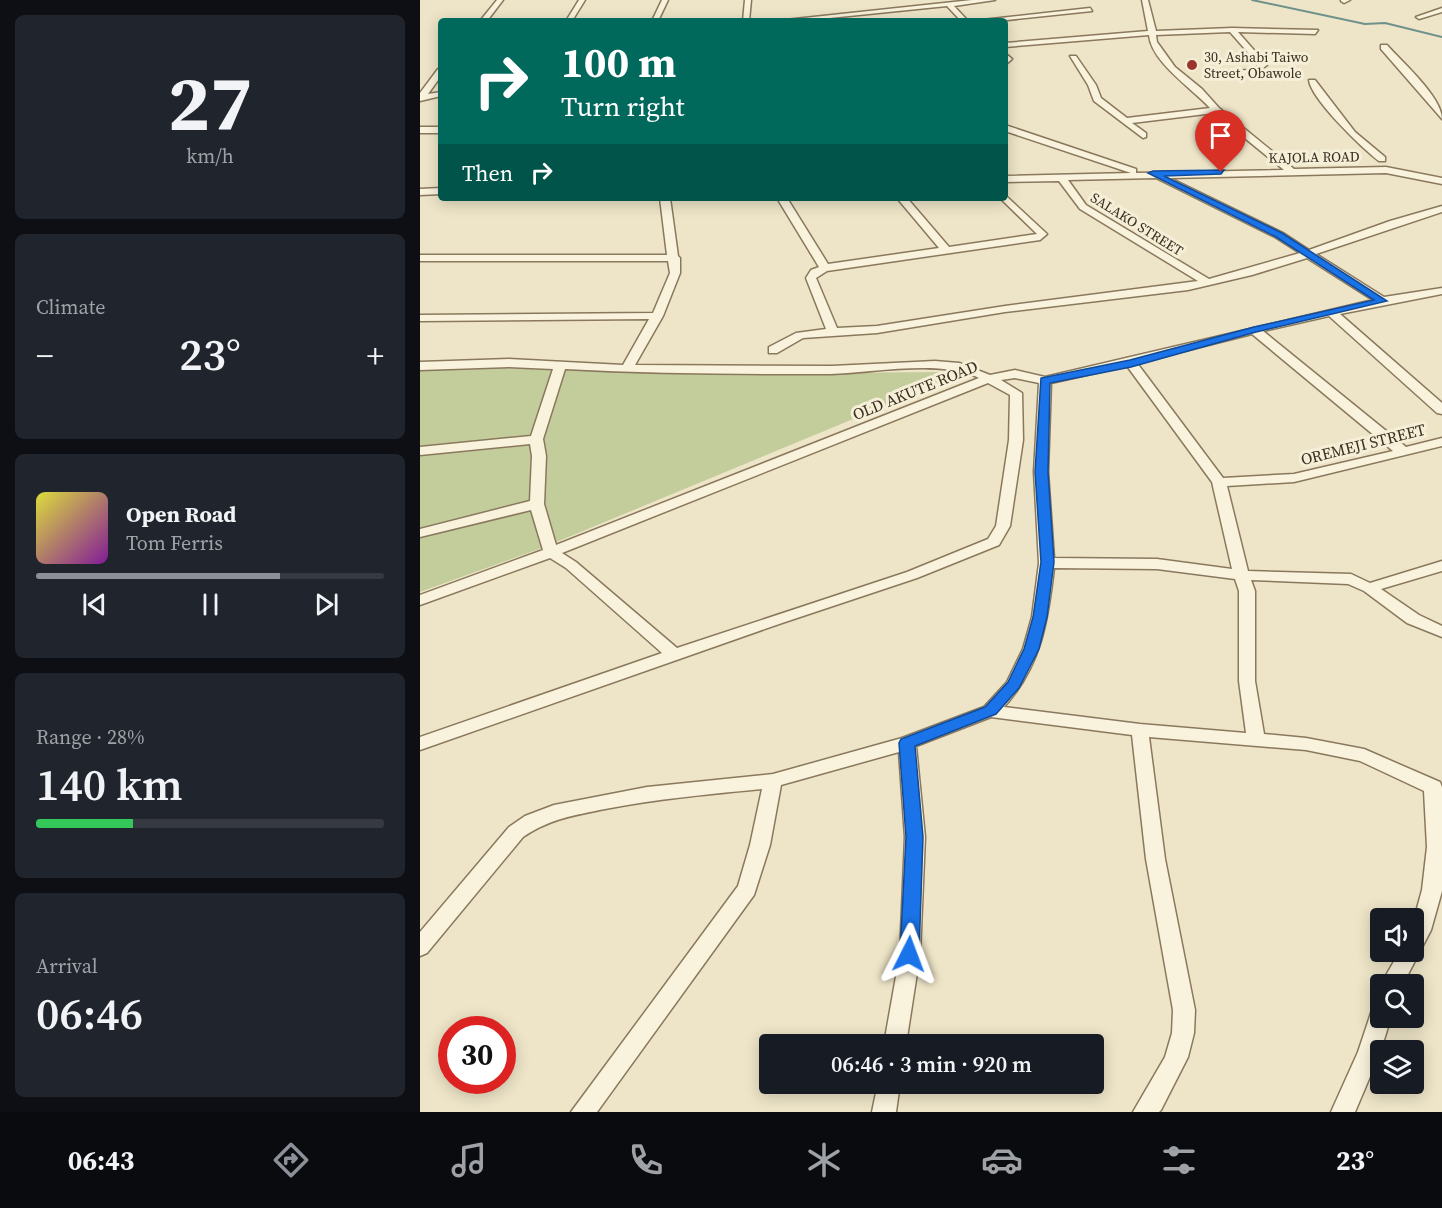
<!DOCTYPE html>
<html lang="en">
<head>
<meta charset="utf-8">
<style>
	:root { --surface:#171b24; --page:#20242c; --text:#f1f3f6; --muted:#9ea1a6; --line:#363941; --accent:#8c9099 }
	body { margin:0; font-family:"Source Serif 4",serif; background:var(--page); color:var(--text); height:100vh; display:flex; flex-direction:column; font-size:22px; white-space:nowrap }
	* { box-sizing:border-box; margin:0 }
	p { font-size:20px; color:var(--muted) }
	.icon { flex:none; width:33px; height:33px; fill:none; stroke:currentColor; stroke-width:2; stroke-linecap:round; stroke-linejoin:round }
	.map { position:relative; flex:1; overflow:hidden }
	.panel { display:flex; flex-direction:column; gap:15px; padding:15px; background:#0d0f14; width:420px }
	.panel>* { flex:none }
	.guide { position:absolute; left:18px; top:18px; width:570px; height:183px; border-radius:6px; box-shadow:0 3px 15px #0003; background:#00695c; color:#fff; overflow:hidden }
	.tools { position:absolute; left:950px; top:908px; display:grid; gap:12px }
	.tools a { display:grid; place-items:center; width:54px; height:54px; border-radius:6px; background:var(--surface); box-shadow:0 3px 15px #0003; font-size:30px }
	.speed { position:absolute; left:18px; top:1016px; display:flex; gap:12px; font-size:30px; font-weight:700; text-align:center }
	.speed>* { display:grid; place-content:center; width:78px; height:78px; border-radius:50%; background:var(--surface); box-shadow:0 3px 15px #0003; line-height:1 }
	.speed .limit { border:9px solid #d22; background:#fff; color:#111 }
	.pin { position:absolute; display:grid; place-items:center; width:51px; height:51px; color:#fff; margin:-62px -26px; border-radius:50% 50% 50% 0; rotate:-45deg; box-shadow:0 0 6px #0007 }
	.pin .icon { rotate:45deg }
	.me { position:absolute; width:66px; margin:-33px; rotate:3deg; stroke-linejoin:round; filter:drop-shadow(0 0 4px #0008) }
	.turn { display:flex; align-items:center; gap:21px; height:126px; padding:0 24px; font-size:27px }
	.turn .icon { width:78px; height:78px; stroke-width:2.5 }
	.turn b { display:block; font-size:42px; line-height:51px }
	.then { display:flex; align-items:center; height:57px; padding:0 24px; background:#0003; gap:12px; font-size:22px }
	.big { font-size:45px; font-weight:600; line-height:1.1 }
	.panel .card { flex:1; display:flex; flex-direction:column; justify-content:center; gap:9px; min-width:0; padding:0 21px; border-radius:9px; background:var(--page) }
	.panel .dial { align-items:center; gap:0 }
	.dial b { font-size:78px; line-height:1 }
	.song { display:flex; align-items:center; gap:18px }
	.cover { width:72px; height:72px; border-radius:9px; background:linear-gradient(135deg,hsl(60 70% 55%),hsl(290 70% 35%)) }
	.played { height:6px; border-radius:3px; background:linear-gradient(90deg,var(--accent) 70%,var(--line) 70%) }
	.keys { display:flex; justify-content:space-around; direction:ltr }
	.heat { display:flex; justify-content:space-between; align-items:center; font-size:33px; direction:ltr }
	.charge { height:9px; border-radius:4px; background:linear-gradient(90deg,#34c759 28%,var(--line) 0) }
	.trip { position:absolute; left:339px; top:1034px; width:345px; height:60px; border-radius:6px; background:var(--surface); box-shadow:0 3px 15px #0003; font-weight:600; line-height:60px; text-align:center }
	.menu { display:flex; height:96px; justify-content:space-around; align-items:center; background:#090b0e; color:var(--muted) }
	.menu .icon { width:42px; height:42px }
	.menu .selected { color:var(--accent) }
	.menu b { font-size:27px; color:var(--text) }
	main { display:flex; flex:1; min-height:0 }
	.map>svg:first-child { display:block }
</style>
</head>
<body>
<main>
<section class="panel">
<div class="card dial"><b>27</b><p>km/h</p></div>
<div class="card"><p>Climate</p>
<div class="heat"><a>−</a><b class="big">23°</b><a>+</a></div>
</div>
<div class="card">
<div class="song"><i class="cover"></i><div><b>Open Road</b><p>Tom Ferris</p></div></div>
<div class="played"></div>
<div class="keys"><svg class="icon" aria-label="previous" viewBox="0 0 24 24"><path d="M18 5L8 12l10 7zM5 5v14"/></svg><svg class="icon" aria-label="pause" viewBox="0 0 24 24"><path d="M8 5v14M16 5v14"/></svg><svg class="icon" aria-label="next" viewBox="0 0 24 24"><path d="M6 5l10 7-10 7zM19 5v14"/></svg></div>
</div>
<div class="card"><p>Range · 28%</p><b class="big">140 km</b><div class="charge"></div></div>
<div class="card"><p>Arrival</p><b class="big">06:46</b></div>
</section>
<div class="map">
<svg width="1022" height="1112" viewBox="0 0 1022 1112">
	<rect width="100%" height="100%" fill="#eee5c8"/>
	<path fill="#c3cd9c" d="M82,368L279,374L520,372L530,379L122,548L0,592V370Z"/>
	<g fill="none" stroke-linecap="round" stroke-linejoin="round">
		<path stroke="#6f918b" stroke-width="2" d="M832,0L945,24L965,23L1022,37"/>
		<g stroke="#8a785d" stroke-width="3">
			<g id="minor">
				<path d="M77,0H83L67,21H60Z"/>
				<path d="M159,0H165L152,21H146Z"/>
				<path d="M242,0H248L238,21H232Z"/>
				<path d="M325,0H331L329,21H323Z"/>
				<path d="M552,0H575L534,6L548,21H541L527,6L380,21H356Z"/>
				<path d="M722,0H728L736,31L812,28L898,30L895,34L818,32L847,65L835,74L795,75L791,73L795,71L833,70L839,65L810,32L736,35L737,42L755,67L782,89L799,108L874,169L966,167L1022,178V184L966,173L750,178L863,233L889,250L970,221L1022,206V212L896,254L964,297L1022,288V294L920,314L1022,403V414L1017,413L909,316L843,331L986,447L1022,438V446L874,482L807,486L828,571L931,574L950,583L1022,561V571L961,589L999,615L1022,626V637L987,623L944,591L928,584L831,580L835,591V681L844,734L886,738L944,749L1020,782L1022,787V891L1011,930L983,984H961L980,951H993V923L1002,890L1007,847L1004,791L940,761L886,750L729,737L745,859L775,1010L774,1033L768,1057L741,1110L739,1112H713L745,1057L752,1033L753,1010L726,859L712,735L571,717L496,746L505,837L500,954L486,1044H464L480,954L485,837L479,752L361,785L350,845L334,895L177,1112H151L318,886L330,845L342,789C290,794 237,799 185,809C155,815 129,819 103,837L7,953L0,956V932L89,827L105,816L134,805L227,787L353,774L482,738L564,707L587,682L603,649L612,617L619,563L614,472L619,383L595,378L581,380L602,393L603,440L590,526L579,545L497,578L362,623L0,750V737L242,653L146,568L130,558L0,605V595L123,550L111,510L0,537V529L110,501L112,456L110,444L0,455V447L111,436L133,369L89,367L0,370V362L89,359L203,365L229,319L0,321V315L233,313L250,273L248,261H0V255H247L240,198H250L258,256L260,258V273L243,316L215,365L412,366L515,361L539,363L570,375L595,370L625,377L953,300L887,258L832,275L768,290L585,312L457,333L383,338L357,353H349V347L376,333L406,329L386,278L391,270L399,267L357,198H367L408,264L519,248L477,198H487L529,247L617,234L582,200L580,198H585V195L627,234L620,240L407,271L396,278L417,328L457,326L585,306L778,281L660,209L639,181L585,182V176L711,173L585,131V125L716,169V173L864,170L794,113L712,123L726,133V137L723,138L674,101L668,85L650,56H656L676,85L681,98L707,118L790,108C773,89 731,62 729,35L585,47V43L728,31ZM736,178L855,237L880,253L789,279L666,205L648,180ZM832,334L973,451L874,474L803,478L717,363ZM707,366L792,482L812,569L737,559L634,558L628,472L631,383ZM145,369C233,374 321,374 410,374C452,373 522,359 559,378L136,545L124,504L126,456L123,439ZM568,383L590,395L589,440L576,526L568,539L487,572L257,648L156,562L142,553ZM634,568L737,569L815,579L819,591V681L826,733L720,724L584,707C621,666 628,621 634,568Z"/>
				<path d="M930,0L924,3L921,1V0Z"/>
				<path d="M670,8L672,11L578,21H553Z"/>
				<path d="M1022,8V12L999,19L996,17Z"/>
				<path d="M961,45H967C982,62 1022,97 1022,119L961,49Z"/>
				<path d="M585,53L592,59L585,65Z"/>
				<path d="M18,69H21V76L8,94L21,92V96L0,101V93Z"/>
				<path d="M889,80H895L935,132L965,157V161H959C942,148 891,99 889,80Z"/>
				<rect x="0" y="127" width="21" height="6"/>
				<path d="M21,188V194L0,195V189Z"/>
				<path d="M960,1007V1017H971L960,1053L935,1112H911L938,1052L952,1010Z"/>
				<path d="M458,1083H480L476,1112H452Z"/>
			</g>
		</g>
		<use href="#minor" fill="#f9f2dc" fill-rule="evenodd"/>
	</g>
	<path fill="#1a73e8" stroke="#114b97" stroke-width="1.5" d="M804,170L801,174L744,176L862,233L967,301L836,332L711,367L630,383L628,472L634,562L627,617L619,649L599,688L576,714L495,746L503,837L499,954L496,960L489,962L483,960L480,954L486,837L479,743L481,739L565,707L588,682L604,649L613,617L621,562L615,472L621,378L710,360L834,327L954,300L856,237L728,173L733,171Z"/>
	<circle fill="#99342e" stroke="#f6efd8" stroke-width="2" cx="772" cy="65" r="6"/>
	<g text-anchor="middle" stroke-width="6" stroke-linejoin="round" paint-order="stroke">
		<g font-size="14" fill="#3b2f20" stroke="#f6efd8" text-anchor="start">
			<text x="784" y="62">30, Ashabi Taiwo<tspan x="784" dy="16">Street, Obawole</tspan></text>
		</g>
		<g font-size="14" fill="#3b2f20" stroke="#f6efd8">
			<text transform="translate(894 157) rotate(-1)" y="5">KAJOLA ROAD</text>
			<text transform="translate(717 224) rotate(32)" y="5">SALAKO STREET</text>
		</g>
		<g font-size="16" fill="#3b2f20" stroke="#f6efd8">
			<text transform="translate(495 390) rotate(-22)" y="6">OLD AKUTE ROAD</text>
			<text transform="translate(943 444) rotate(-14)" y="6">OREMEJI STREET</text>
		</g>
	</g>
</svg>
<div class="tools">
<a><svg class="icon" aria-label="sound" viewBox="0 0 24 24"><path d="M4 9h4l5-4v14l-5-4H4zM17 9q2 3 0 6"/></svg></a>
<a><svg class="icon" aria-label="search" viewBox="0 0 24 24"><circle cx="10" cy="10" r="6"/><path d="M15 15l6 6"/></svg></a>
<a><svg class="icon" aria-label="layers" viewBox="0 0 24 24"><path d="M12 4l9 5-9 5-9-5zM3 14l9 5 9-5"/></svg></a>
</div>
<div class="speed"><div class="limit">30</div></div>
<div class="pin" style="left:801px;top:172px;background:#d93025"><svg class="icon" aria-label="arrive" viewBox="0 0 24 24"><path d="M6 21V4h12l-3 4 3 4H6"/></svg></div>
<svg class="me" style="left:489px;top:954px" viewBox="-20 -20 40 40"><path d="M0-17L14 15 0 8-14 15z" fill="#1a73e8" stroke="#fff" stroke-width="4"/></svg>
<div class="trip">06:46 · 3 min · 920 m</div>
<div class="guide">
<div class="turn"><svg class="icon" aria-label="right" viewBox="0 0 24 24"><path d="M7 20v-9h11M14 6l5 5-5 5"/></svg><div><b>100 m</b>Turn right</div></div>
<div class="then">Then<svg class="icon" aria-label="right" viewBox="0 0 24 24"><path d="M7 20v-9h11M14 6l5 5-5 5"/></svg></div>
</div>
</div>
</main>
<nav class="menu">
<b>06:43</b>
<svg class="icon selected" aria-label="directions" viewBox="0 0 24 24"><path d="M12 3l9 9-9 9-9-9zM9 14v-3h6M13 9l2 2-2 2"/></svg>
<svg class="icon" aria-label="music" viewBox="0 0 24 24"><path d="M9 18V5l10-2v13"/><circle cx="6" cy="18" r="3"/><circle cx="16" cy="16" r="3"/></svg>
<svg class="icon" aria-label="phone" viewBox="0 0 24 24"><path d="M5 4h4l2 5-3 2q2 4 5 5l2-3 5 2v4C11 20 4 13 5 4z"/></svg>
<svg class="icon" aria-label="climate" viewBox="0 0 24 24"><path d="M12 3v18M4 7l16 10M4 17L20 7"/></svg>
<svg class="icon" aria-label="car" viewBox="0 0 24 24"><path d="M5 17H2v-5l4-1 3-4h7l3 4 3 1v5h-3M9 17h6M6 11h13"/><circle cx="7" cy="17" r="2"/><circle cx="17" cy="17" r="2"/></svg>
<svg class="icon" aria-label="filters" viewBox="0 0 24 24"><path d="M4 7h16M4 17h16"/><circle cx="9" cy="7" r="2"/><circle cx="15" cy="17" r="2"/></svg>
<b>23°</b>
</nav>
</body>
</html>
